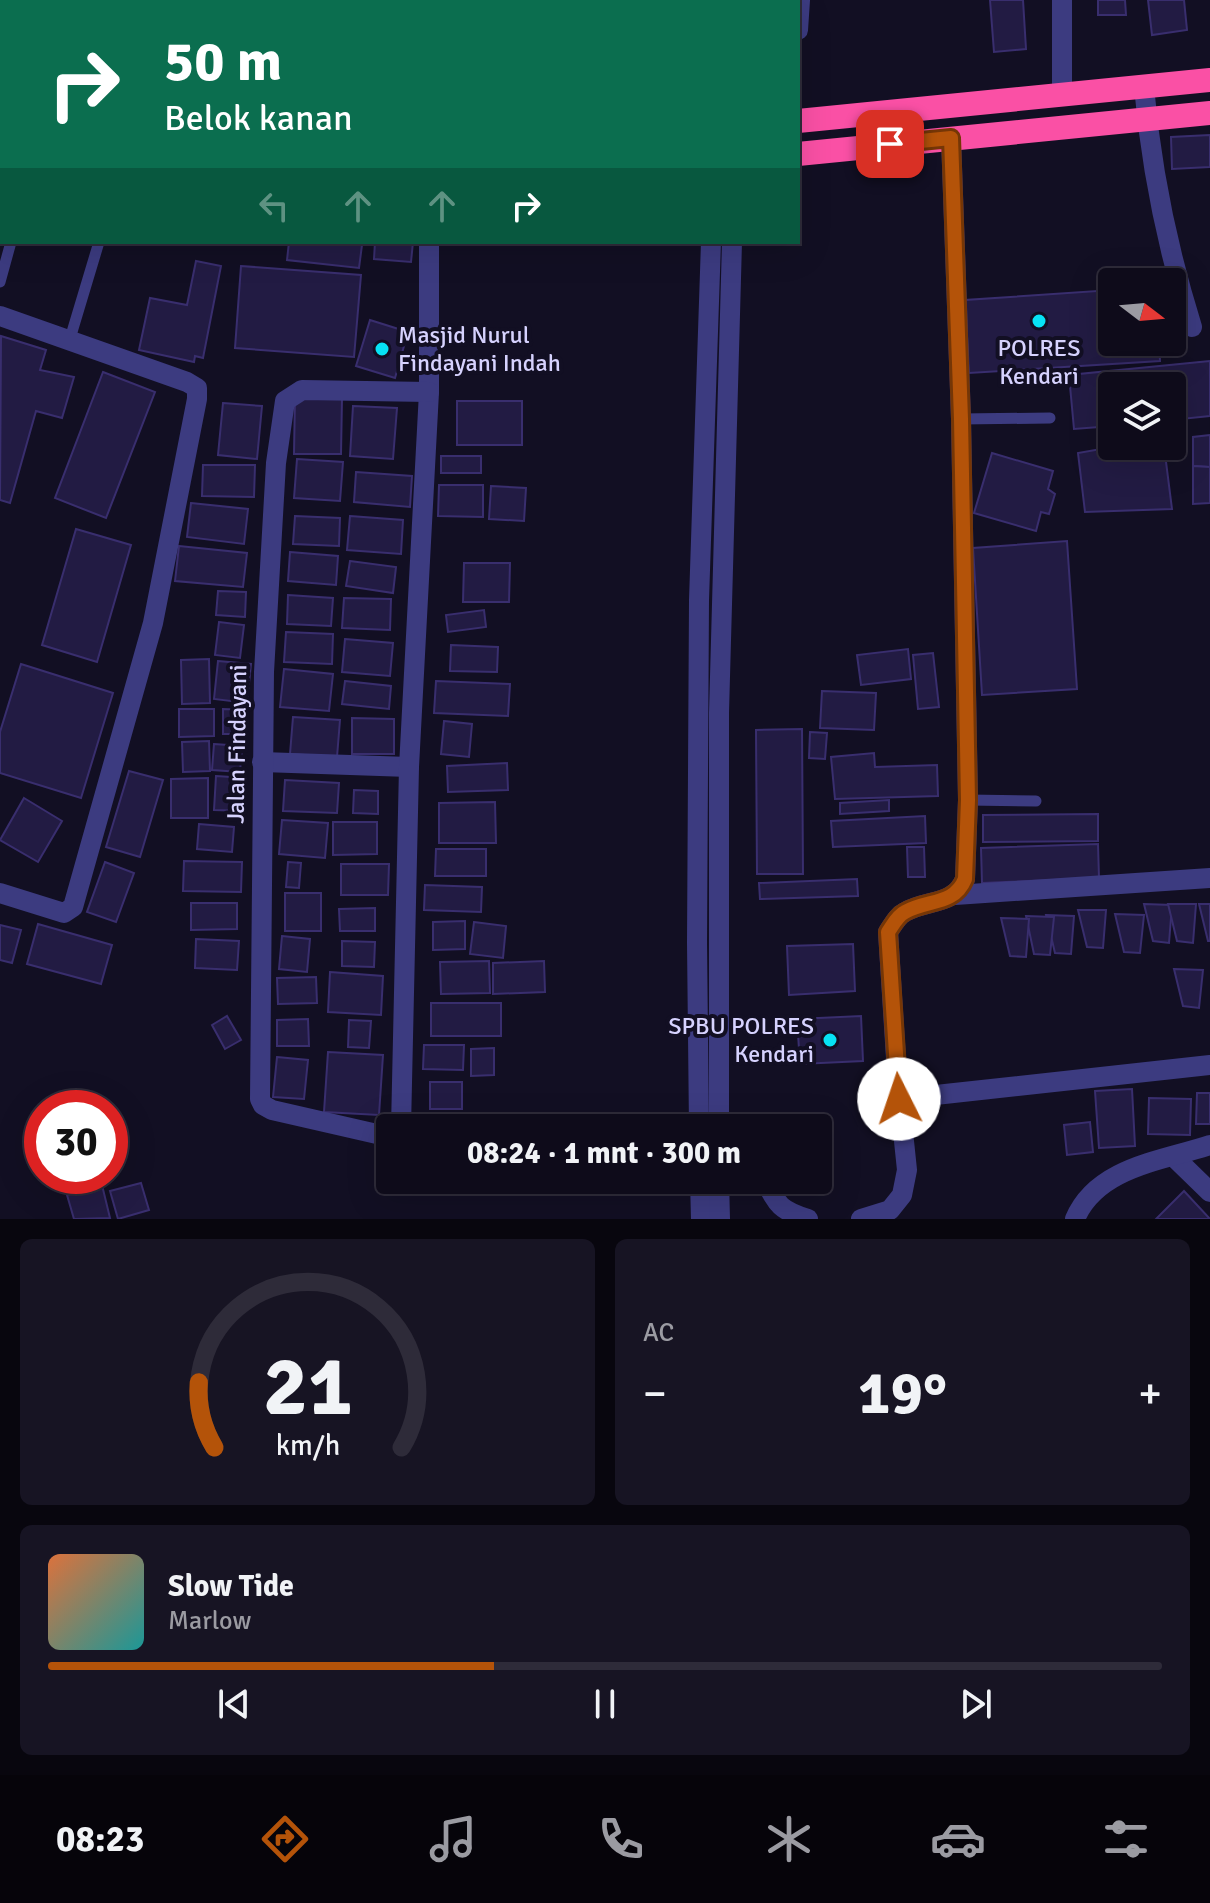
<!DOCTYPE html>
<html lang="id">
<head>
<meta charset="utf-8">
<style>
	:root { --surface:#0e0b1a; --page:#171423; --text:#f1f3f6; --muted:#9b9ba2; --line:#2e2b39; --accent:#b45309 }
	body { margin:0; font-family:Signika,sans-serif; background:var(--page); color:var(--text); height:100vh; display:flex; flex-direction:column; font-size:30px; white-space:nowrap }
	* { box-sizing:border-box; margin:0 }
	p { font-size:26px; color:var(--muted) }
	.icon { flex:none; width:44px; height:44px; fill:none; stroke:currentColor; stroke-width:2; stroke-linecap:round; stroke-linejoin:round }
	.map { position:relative; height:1219px; overflow:hidden }
	.details { display:flex; flex-direction:column; gap:20px; padding:20px; background:#08060e; flex:1 }
	.details>* { flex:none }
	.hud { position:absolute; left:0px; top:0px; width:800px; height:244px; box-shadow:0 8px 32px #0002,0 0 0 2px var(--line); background:#0b6e4f; color:#fff; overflow:hidden }
	.needle { width:52px; rotate:106deg }
	.tools { position:absolute; left:1098px; top:268px; display:grid; gap:16px }
	.tools a { display:grid; place-items:center; width:88px; height:88px; border-radius:8px; background:var(--surface); box-shadow:0 8px 32px #0002,0 0 0 2px var(--line); font-size:40px }
	.speed { position:absolute; left:24px; top:1090px; display:flex; gap:16px; font-size:40px; font-weight:700; text-align:center }
	.speed>* { display:grid; place-content:center; width:104px; height:104px; border-radius:50%; background:var(--surface); box-shadow:0 8px 32px #0002,0 0 0 2px var(--line); line-height:1 }
	.speed .limit { border:12px solid #d22; background:#fff; color:#111 }
	.pin { position:absolute; display:grid; place-items:center; width:68px; height:68px; color:#fff; margin:-34px; border-radius:16px; box-shadow:0 4px 12px #0006 }
	.me { position:absolute; width:88px; margin:-44px; rotate:356deg; stroke-linejoin:round; filter:drop-shadow(0 0 6px #0008) }
	.turn { display:flex; align-items:center; gap:28px; height:168px; padding:0 32px; font-size:36px }
	.turn .icon { width:104px; height:104px; stroke-width:2.5 }
	.turn b { display:block; font-size:56px; line-height:68px }
	.lanes { display:flex; align-items:center; height:76px; padding:0 32px; background:#0003; justify-content:center; gap:40px; direction:ltr }
	.lanes .off { opacity:.35 }
	.big { font-size:60px; font-weight:700; line-height:1.1 }
	.details .tile { flex:1; display:flex; flex-direction:column; justify-content:center; gap:12px; min-width:0; padding:0 28px; border-radius:12px; background:var(--page) }
	.details .dial { align-items:center; gap:0 }
	.dial svg { height:208px; overflow:visible; fill:none; stroke:var(--line); stroke-width:7; stroke-linecap:round; text-anchor:middle }
	.dial text { fill:var(--text); stroke:none }
	.song { display:flex; align-items:center; gap:24px }
	.cover { width:96px; height:96px; border-radius:12px; background:linear-gradient(135deg,hsl(20 70% 55%),hsl(180 70% 35%)) }
	.played { height:8px; border-radius:4px; background:linear-gradient(90deg,var(--accent) 40%,var(--line) 40%) }
	.keys { display:flex; justify-content:space-around; direction:ltr }
	.heat { display:flex; justify-content:space-between; align-items:center; font-size:44px; direction:ltr }
	.details .tiles { flex:1; display:grid; gap:20px; grid-template-columns:1fr 1fr }
	.tile:last-child { grid-column:span 2 }
	.trip { position:absolute; left:376px; top:1114px; width:456px; height:80px; border-radius:8px; background:var(--surface); box-shadow:0 8px 32px #0002,0 0 0 2px var(--line); font-weight:700; line-height:80px; text-align:center }
	.tabs { display:flex; height:128px; justify-content:space-around; align-items:center; background:#06040a; color:var(--muted) }
	.tabs .icon { width:56px; height:56px }
	.tabs .current { color:var(--accent) }
	.tabs b { font-size:36px; color:var(--text) }
	.map>svg:first-child { display:block }
</style>
</head>
<body>
<div class="map">
<svg width="1210" height="1219" viewBox="0 0 1210 1219">
	<rect width="100%" height="100%" fill="#120f23"/>
	<g fill="#221b43" stroke="#392e6e" stroke-width="2">
		<path d="M990,0H1023L1026,49L994,52Z"/>
		<path d="M1098,0H1125L1126,15H1098Z"/>
		<path d="M1148,0H1184L1187,30L1152,35Z"/>
		<path d="M1210,135V167L1172,169L1171,137Z"/>
		<path d="M289,242L362,245L359,268L287,260Z"/>
		<path d="M375,242H413L411,262L374,259Z"/>
		<path d="M196,261L221,266L203,358L195,356L194,362L139,350L150,298L187,305Z"/>
		<path d="M241,266L361,275L354,357L235,348Z"/>
		<path d="M1112,290V342H1159L1160,361L969,373L965,300Z"/>
		<path d="M370,320L408,332L395,378L356,366Z"/>
		<path d="M1,336L46,350L40,370L74,377L62,418L36,411L10,503L0,500Z"/>
		<path d="M1210,361V416L1172,420V386H1112V426L1074,429L1069,375Z"/>
		<path d="M103,372L155,392L106,518L55,498Z"/>
		<path d="M295,397L342,398L341,454H294Z"/>
		<rect x="457" y="401" width="65" height="44"/>
		<path d="M223,403L262,406L257,459L218,455Z"/>
		<path d="M353,406L397,408L393,459L350,456Z"/>
		<path d="M1210,435V467L1193,466V437Z"/>
		<path d="M1118,446H1164L1172,509L1085,512L1078,453Z"/>
		<path d="M992,453L1053,471L1048,489L1055,494L1049,514L1041,512L1036,531L974,513Z"/>
		<rect x="441" y="456" width="40" height="17"/>
		<path d="M297,459L343,462L340,501L294,498Z"/>
		<path d="M203,465H255L254,497L202,496Z"/>
		<path d="M1193,466L1210,467V503L1193,504Z"/>
		<path d="M356,472L412,476L410,507L354,502Z"/>
		<path d="M439,485H483V517L438,516Z"/>
		<path d="M491,486L526,488L524,521L489,519Z"/>
		<path d="M191,503L248,509L244,544L187,537Z"/>
		<path d="M295,516L340,518L339,546L293,544Z"/>
		<path d="M350,516L403,520L401,554L347,550Z"/>
		<path d="M76,529L131,545L97,662L42,645Z"/>
		<path d="M1067,541L1077,689L982,695L973,548Z"/>
		<path d="M179,546L247,553L243,587L175,581Z"/>
		<path d="M290,552L338,556L336,585L288,581Z"/>
		<path d="M350,561L396,567L393,593L346,586Z"/>
		<path d="M464,563H510L509,602H463Z"/>
		<path d="M218,591L246,592L245,617L216,615Z"/>
		<path d="M288,595L333,598L331,626L287,624Z"/>
		<path d="M344,598L391,599L390,630L342,628Z"/>
		<path d="M484,610L486,627L448,632L446,615Z"/>
		<path d="M219,622L244,625L240,658L215,655Z"/>
		<path d="M286,632L333,634L332,664L284,662Z"/>
		<path d="M345,639L393,643L390,676L342,672Z"/>
		<path d="M451,645L498,647L497,672L450,671Z"/>
		<path d="M908,649L911,679L861,685L857,655Z"/>
		<path d="M933,653L939,707L918,709L913,655Z"/>
		<path d="M209,659L210,703L182,704L181,660Z"/>
		<path d="M218,661L251,664L247,703L214,699Z"/>
		<path d="M21,664L113,693L81,798L0,773V732Z"/>
		<path d="M284,669L333,674L329,711L280,707Z"/>
		<path d="M345,681L391,686L389,709L342,704Z"/>
		<path d="M436,681L510,684L508,716L434,713Z"/>
		<path d="M822,691L876,693L874,730L820,728Z"/>
		<path d="M179,709H214V736L179,737Z"/>
		<path d="M223,709L247,710L246,734H223Z"/>
		<path d="M293,717L340,720L337,757L290,754Z"/>
		<path d="M352,718L394,719V754H352Z"/>
		<path d="M444,721L472,724L469,757L441,754Z"/>
		<path d="M802,729L803,874H757L756,730Z"/>
		<path d="M810,732L827,733L825,759L809,758Z"/>
		<path d="M209,741L210,771L183,772L182,742Z"/>
		<path d="M214,744L242,746L240,772L212,770Z"/>
		<path d="M874,753L875,767L937,765L938,796L835,799L831,757Z"/>
		<path d="M507,763L508,790L448,792L447,766Z"/>
		<path d="M129,771L163,780L140,857L106,847Z"/>
		<path d="M216,776L246,778L244,811L214,810Z"/>
		<path d="M208,778V818H171V779Z"/>
		<path d="M285,780L339,783L337,813L283,811Z"/>
		<path d="M354,790L378,791V814L353,813Z"/>
		<path d="M24,798L62,821L38,862L0,840Z"/>
		<path d="M889,800V811L840,814V803Z"/>
		<path d="M495,802L496,843H439V803Z"/>
		<path d="M1098,814V841L983,842V815Z"/>
		<path d="M925,816L926,843L833,847L831,821Z"/>
		<path d="M282,820L328,823L325,858L279,854Z"/>
		<path d="M333,822H377V854L333,855Z"/>
		<path d="M199,824L234,827L232,852L197,849Z"/>
		<path d="M1098,844L1099,878L982,883L981,848Z"/>
		<path d="M907,847H924L925,877H908Z"/>
		<path d="M436,849H486V876H435Z"/>
		<path d="M184,861L242,862L241,892L183,891Z"/>
		<path d="M105,862L134,873L116,922L87,912Z"/>
		<path d="M288,862L301,863L299,888L286,887Z"/>
		<path d="M341,864H389L388,895H341Z"/>
		<path d="M857,879L858,896L760,899L759,883Z"/>
		<path d="M425,885L482,887L481,912L424,910Z"/>
		<rect x="285" y="893" width="36" height="38"/>
		<path d="M191,903H237V929L191,930Z"/>
		<path d="M1144,904L1172,905L1169,943L1153,941Z"/>
		<path d="M1168,904H1196L1193,943L1177,941Z"/>
		<path d="M1199,904H1210V941H1208Z"/>
		<path d="M375,908V931H340L339,909Z"/>
		<path d="M1078,910H1106L1103,948L1087,947Z"/>
		<path d="M1115,914L1144,915L1140,953L1124,952Z"/>
		<path d="M1046,915L1074,916L1071,954L1055,953Z"/>
		<path d="M1026,916L1054,917L1050,955L1034,954Z"/>
		<path d="M1001,918L1029,919L1026,957L1010,956Z"/>
		<path d="M465,921V949L433,950V922Z"/>
		<path d="M474,922L506,926L503,958L470,954Z"/>
		<path d="M38,924L112,945L101,984L27,964Z"/>
		<path d="M0,925L21,930L12,963L0,960Z"/>
		<path d="M282,936L310,939L307,972L279,969Z"/>
		<path d="M196,939L239,941L237,970L195,968Z"/>
		<path d="M342,941L375,942L374,967L342,966Z"/>
		<path d="M853,944L855,991L789,995L787,946Z"/>
		<path d="M489,961L490,993L441,994L440,962Z"/>
		<path d="M544,961L545,992L493,994V963Z"/>
		<path d="M1174,969L1203,970L1199,1008L1183,1006Z"/>
		<path d="M330,972L383,976L381,1015L328,1012Z"/>
		<path d="M316,977L317,1003L278,1004L277,978Z"/>
		<rect x="431" y="1003" width="70" height="33"/>
		<path d="M227,1016L241,1040L225,1049L212,1025Z"/>
		<path d="M861,1016L863,1061L800,1064L797,1019Z"/>
		<path d="M308,1019L309,1046H277V1020Z"/>
		<path d="M349,1020L371,1021L369,1048L348,1047Z"/>
		<path d="M424,1045H464L463,1070L423,1069Z"/>
		<path d="M494,1048V1075L471,1076V1049Z"/>
		<path d="M328,1052L383,1055L379,1115L324,1112Z"/>
		<path d="M277,1057L308,1060L304,1099L273,1097Z"/>
		<rect x="430" y="1082" width="32" height="27"/>
		<path d="M1132,1089L1135,1146L1099,1148L1095,1091Z"/>
		<path d="M1197,1093H1210V1124H1196Z"/>
		<path d="M1149,1098L1191,1099L1190,1135L1148,1134Z"/>
		<path d="M466,1117V1128H431V1118Z"/>
		<path d="M1090,1122L1093,1152L1067,1155L1064,1125Z"/>
		<path d="M141,1183L149,1210L118,1219L110,1191Z"/>
		<path d="M102,1185L110,1218L74,1219L67,1195Z"/>
		<path d="M1184,1191L1210,1219H1156Z"/>
	</g>
	<g fill="none" stroke-linecap="round" stroke-linejoin="round">
		<g stroke="#3c3b80" stroke-width="11">
			<path d="M0,282L11,242"/>
			<path d="M69,342L99,242"/>
			<path d="M961,419L1050,418"/>
			<path d="M968,800L1036,801"/>
		</g>
		<g stroke="#3c3b80" stroke-width="20">
			<path d="M798,30L800,0"/>
			<path d="M1144,87C1151,167 1168,250 1192,327"/>
			<path d="M1062,96V0"/>
			<path d="M0,316L187,382L197,388V399L153,623L73,907L64,913L0,893"/>
			<path d="M262,762L409,767"/>
			<path d="M955,895L1210,878"/>
			<path d="M899,1099L1210,1065"/>
			<path d="M401,1128L409,767L429,392V242"/>
			<path d="M699,1128L697,943L699,600L711,242"/>
			<path d="M719,1128V713L732,242"/>
			<path d="M390,1137L272,1110L263,1105L260,1099L264,672L276,463L285,401L302,390L429,392"/>
			<path d="M1174,1157L1210,1192"/>
			<path d="M700,1180L701,1219"/>
			<path d="M719,1180L720,1219"/>
			<path d="M765,1180C778,1206 780,1210 808,1219"/>
			<path d="M861,1219L890,1210L902,1195L907,1170L897,1074L888,932C893,925 897,916 905,912C927,899 954,906 965,879L968,800L961,419L951,138"/>
			<path d="M1075,1219C1097,1167 1162,1161 1210,1145"/>
		</g>
		<g stroke="#fa50a5" stroke-width="24">
			<path d="M798,121L1210,80"/>
			<path d="M0,149L2,150"/>
			<path d="M798,154L1210,113"/>
			<path d="M0,182L2,183"/>
		</g>
	</g>
	<g fill="none" stroke-linecap="round" stroke-linejoin="round">
		<g stroke="#753606" stroke-width="20">
			<path id="route" d="M890,144L951,138L961,419L968,800L965,879C954,906 927,899 905,912C897,916 893,925 888,932L899,1099"/>
		</g>
		<use href="#route" stroke="#b45309" stroke-width="14"/>
	</g>
	<g fill="#07e2f4" stroke="#120f23" stroke-width="3">
		<circle cx="1039" cy="321" r="8"/>
		<circle cx="382" cy="349" r="8"/>
		<circle cx="830" cy="1040" r="8"/>
	</g>
	<g text-anchor="middle" stroke-width="8" stroke-linejoin="round" paint-order="stroke">
		<g font-size="24" fill="#d6d2fe" stroke="#120f23" text-anchor="start">
			<text x="398" y="343">Masjid Nurul<tspan x="398" dy="28">Findayani Indah</tspan></text>
			<text x="1039" y="356" text-anchor="middle">POLRES<tspan x="1039" dy="28">Kendari</tspan></text>
			<text x="814" y="1034" text-anchor="end">SPBU POLRES<tspan x="814" dy="28">Kendari</tspan></text>
		</g>
		<g font-size="24" fill="#d6d2fe" stroke="#120f23">
			<text transform="translate(237 744) rotate(-89)" y="8">Jalan Findayani</text>
		</g>
	</g>
</svg>
<div class="tools">
<a><svg class="needle" viewBox="-14 -14 28 28"><path d="M0-13l5 13h-10z" fill="#e53935"/><path d="M0 13l5-13h-10z" fill="#9b9ba2"/></svg></a>
<a><svg class="icon" aria-label="layers" viewBox="0 0 24 24"><path d="M12 4l9 5-9 5-9-5zM3 14l9 5 9-5"/></svg></a>
</div>
<div class="speed"><div class="limit">30</div></div>
<div class="pin" style="left:890px;top:144px;background:#d93025"><svg class="icon" aria-label="arrive" viewBox="0 0 24 24"><path d="M6 21V4h12l-3 4 3 4H6"/></svg></div>
<svg class="me" style="left:899px;top:1099px" viewBox="-20 -20 40 40"><circle r="19" fill="#fff"/><path d="M0-13L10 11 0 6-10 11z" fill="#b45309"/></svg>
<div class="trip">08:24 · 1 mnt · 300 m</div>
<div class="hud">
<div class="turn"><svg class="icon" aria-label="right" viewBox="0 0 24 24"><path d="M7 20v-9h11M14 6l5 5-5 5"/></svg><div><b>50 m</b>Belok kanan</div></div>
<div class="lanes"><svg class="icon off" aria-label="left" viewBox="0 0 24 24"><path d="M17 20v-9H6M10 6l-5 5 5 5"/></svg><svg class="icon off" aria-label="ahead" viewBox="0 0 24 24"><path d="M12 20V5M6 11l6-6 6 6"/></svg><svg class="icon off" aria-label="ahead" viewBox="0 0 24 24"><path d="M12 20V5M6 11l6-6 6 6"/></svg><svg class="icon" aria-label="right" viewBox="0 0 24 24"><path d="M7 20v-9h11M14 6l5 5-5 5"/></svg></div>
</div>
</div>
<section class="details">
<div class="tiles">
<div class="tile dial"><svg viewBox="0 0 100 80">
<path d="M14 69A42 42 0 1 1 86 69"/>
<path d="M14 69A42 42 0 0 1 8 44" stroke="#b45309"/>
<text x="50" y="56" font-size="32" font-weight="700">21</text>
<text x="50" y="72" font-size="11">km/h</text>
</svg></div>
<div class="tile"><p>AC</p>
<div class="heat"><a>−</a><b class="big">19°</b><a>+</a></div>
</div>
<div class="tile">
<div class="song"><i class="cover"></i><div><b>Slow Tide</b><p>Marlow</p></div></div>
<div class="played"></div>
<div class="keys"><svg class="icon" aria-label="previous" viewBox="0 0 24 24"><path d="M18 5L8 12l10 7zM5 5v14"/></svg><svg class="icon" aria-label="pause" viewBox="0 0 24 24"><path d="M8 5v14M16 5v14"/></svg><svg class="icon" aria-label="next" viewBox="0 0 24 24"><path d="M6 5l10 7-10 7zM19 5v14"/></svg></div>
</div>
</div>
</section>
<nav class="tabs">
<b>08:23</b>
<svg class="icon current" aria-label="directions" viewBox="0 0 24 24"><path d="M12 3l9 9-9 9-9-9zM9 14v-3h6M13 9l2 2-2 2"/></svg>
<svg class="icon" aria-label="music" viewBox="0 0 24 24"><path d="M9 18V5l10-2v13"/><circle cx="6" cy="18" r="3"/><circle cx="16" cy="16" r="3"/></svg>
<svg class="icon" aria-label="phone" viewBox="0 0 24 24"><path d="M5 4h4l2 5-3 2q2 4 5 5l2-3 5 2v4C11 20 4 13 5 4z"/></svg>
<svg class="icon" aria-label="climate" viewBox="0 0 24 24"><path d="M12 3v18M4 7l16 10M4 17L20 7"/></svg>
<svg class="icon" aria-label="car" viewBox="0 0 24 24"><path d="M5 17H2v-5l4-1 3-4h7l3 4 3 1v5h-3M9 17h6M6 11h13"/><circle cx="7" cy="17" r="2"/><circle cx="17" cy="17" r="2"/></svg>
<svg class="icon" aria-label="filters" viewBox="0 0 24 24"><path d="M4 7h16M4 17h16"/><circle cx="9" cy="7" r="2"/><circle cx="15" cy="17" r="2"/></svg>
</nav>
</body>
</html>
